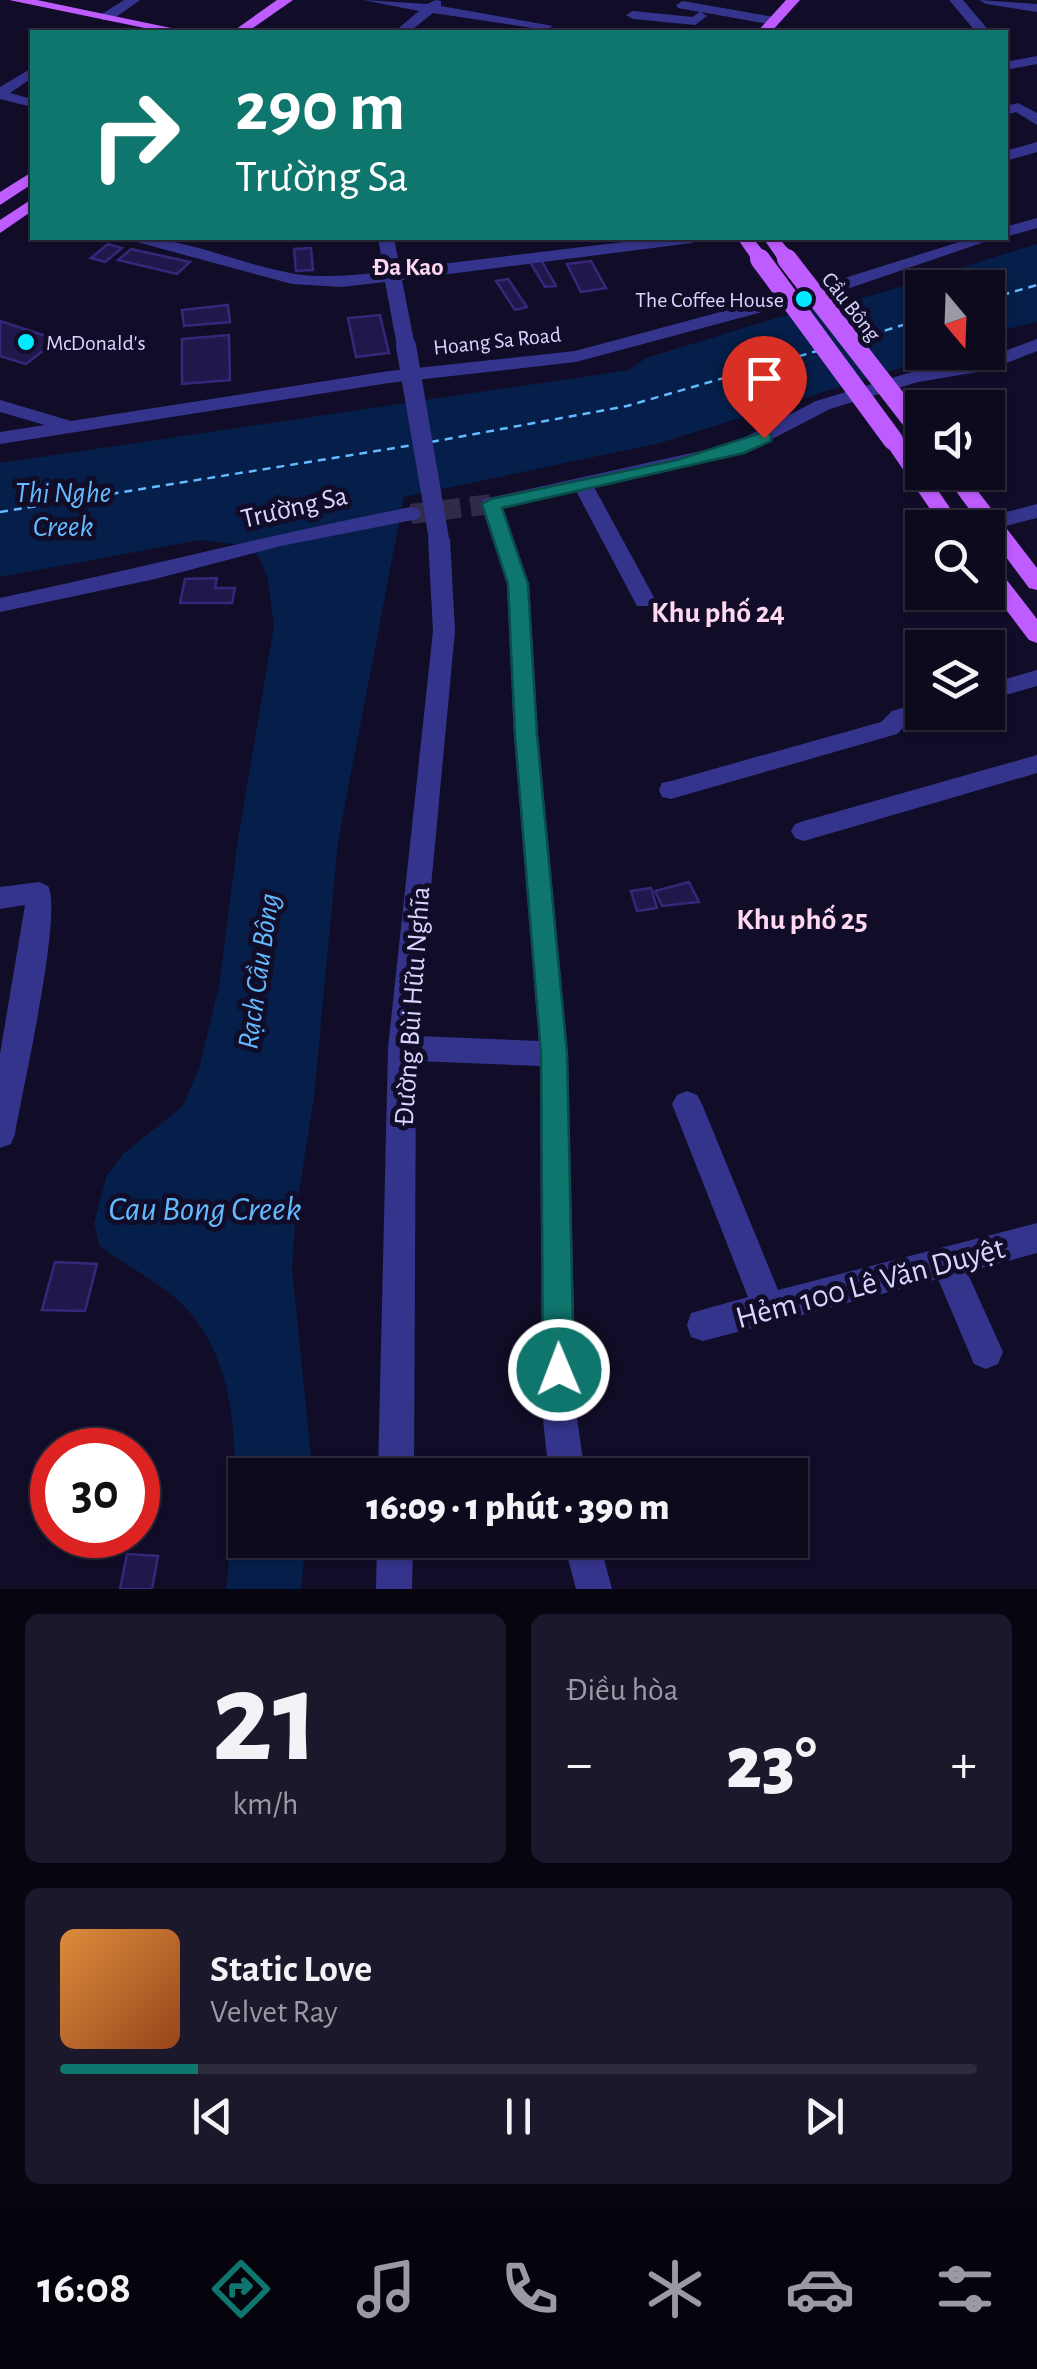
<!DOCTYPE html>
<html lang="vi">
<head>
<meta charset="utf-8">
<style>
	:root { --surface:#0d0a1e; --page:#1b182b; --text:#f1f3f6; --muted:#9a9aa4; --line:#2d2b3c; --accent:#0f766e }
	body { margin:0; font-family:"Alegreya Sans",sans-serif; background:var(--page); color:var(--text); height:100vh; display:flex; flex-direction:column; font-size:38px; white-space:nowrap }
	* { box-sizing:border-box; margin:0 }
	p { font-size:32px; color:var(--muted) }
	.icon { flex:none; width:55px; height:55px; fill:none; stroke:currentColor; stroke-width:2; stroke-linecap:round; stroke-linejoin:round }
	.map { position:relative; height:1589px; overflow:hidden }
	.sheet { display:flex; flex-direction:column; gap:25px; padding:25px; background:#070610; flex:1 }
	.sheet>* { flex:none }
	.guide { position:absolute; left:30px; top:30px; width:978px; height:210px; border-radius:0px; box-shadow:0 2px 8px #0004,0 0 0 2px var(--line); background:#0f766e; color:#fff; overflow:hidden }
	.needle { width:65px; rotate:161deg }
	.controls { position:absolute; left:905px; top:270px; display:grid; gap:20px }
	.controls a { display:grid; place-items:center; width:100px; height:100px; border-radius:0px; background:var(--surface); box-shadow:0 2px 8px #0004,0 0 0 2px var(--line); font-size:50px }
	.speed { position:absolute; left:30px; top:1428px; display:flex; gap:20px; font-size:50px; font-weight:700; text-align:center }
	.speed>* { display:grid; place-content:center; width:130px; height:130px; border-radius:50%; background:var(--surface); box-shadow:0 2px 8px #0004,0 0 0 2px var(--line); line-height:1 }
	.speed .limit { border:15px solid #d22; background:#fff; color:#111 }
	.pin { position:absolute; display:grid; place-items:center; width:85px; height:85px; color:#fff; margin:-102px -42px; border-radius:50% 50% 50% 0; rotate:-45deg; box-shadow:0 0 10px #0007 }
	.pin .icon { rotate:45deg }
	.me { position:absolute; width:110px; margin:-55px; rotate:359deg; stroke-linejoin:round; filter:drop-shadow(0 0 8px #0008) }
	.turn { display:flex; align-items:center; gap:35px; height:210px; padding:0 40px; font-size:45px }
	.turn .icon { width:130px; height:130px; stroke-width:2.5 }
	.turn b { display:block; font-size:70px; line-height:85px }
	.big { font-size:75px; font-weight:800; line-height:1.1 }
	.sheet .tile { flex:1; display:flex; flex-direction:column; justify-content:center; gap:15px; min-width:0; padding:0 35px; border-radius:15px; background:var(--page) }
	.sheet .dial { align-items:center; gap:0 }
	.dial b { font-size:130px; line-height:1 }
	.song { display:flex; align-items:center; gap:30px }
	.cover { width:120px; height:120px; border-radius:15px; background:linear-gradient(135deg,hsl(30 70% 55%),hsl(20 70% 35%)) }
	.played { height:10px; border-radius:5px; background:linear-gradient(90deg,var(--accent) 15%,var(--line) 15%) }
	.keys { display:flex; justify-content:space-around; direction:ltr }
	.heat { display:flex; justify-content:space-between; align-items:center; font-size:55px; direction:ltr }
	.sheet .tiles { flex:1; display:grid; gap:25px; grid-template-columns:1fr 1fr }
	.tile:last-child { grid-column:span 2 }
	.trip { position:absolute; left:228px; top:1458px; width:580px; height:100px; border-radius:0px; background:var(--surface); box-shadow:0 2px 8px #0004,0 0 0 2px var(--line); font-weight:800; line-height:100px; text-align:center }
	.dock { display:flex; height:160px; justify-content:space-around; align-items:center; background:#05040c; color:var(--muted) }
	.dock .icon { width:70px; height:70px }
	.dock .current { color:var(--accent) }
	.dock b { font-size:45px; color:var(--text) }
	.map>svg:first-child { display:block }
</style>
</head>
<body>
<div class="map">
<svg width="1037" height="1589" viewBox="0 0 1037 1589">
	<rect width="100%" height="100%" fill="#110d28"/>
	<path fill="#051f4a" d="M1037,244V322L988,333V288H922V352L948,353L660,443L404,497L338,841L314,1097L296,1211L292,1270L313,1475H245V1540H306L301,1589H226C235,1498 253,1374 181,1303C158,1281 124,1265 99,1245L94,1223L107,1175L123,1154L183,1106L199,1068L219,986L238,839L274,626L268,579L258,556L242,545L200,540L0,577V463L629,370L646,358L776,318L874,295Z"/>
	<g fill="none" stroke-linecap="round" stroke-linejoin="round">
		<g stroke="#63baff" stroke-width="2.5" stroke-dasharray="8 6" stroke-linecap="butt">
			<path d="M988,299L1037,285"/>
			<path d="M858,339L922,319"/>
			<path d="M431,442L627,406L817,351"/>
			<path d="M0,512L413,445"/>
		</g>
	</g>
	<g fill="#21174b" stroke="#36277a" stroke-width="2.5">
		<path d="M108,244L122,248L105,262L91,258Z"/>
		<path d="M311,248L313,270L296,271L294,249Z"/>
		<path d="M131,249L190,262L177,274L118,260Z"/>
		<path d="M541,260L556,286L545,287L530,262Z"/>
		<path d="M591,261L606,288L581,292L567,264Z"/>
		<path d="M508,279L527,307L515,310L496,281Z"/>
		<path d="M228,305L230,322L184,326L182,310Z"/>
		<path d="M380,315L389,353L356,357L348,318Z"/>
		<path d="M0,321L55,339L53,343L26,364L0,356Z"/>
		<path d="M229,335L230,380L182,384V339Z"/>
		<path d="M217,578L215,588H235L232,603H180L185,579Z"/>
		<path d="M689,882L699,902L662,906L655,891Z"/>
		<path d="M651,888L657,908L637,911L631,891Z"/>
		<path d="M55,1262L97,1264L85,1311L42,1310Z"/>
		<path d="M127,1554L158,1556L152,1589H120Z"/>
	</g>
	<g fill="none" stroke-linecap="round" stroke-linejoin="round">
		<path stroke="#2f2b48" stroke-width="20" stroke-dasharray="20 10" stroke-linecap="butt" d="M411,514L491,504"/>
		<g fill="#35348c" fill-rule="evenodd">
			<path d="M124,0H140L112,20H102V14Z"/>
			<path d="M363,0L427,4L436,0L441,1V6L553,26L546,30L433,13L409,32H394L419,11Z"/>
			<path d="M949,0H963L990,32H976Z"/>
			<path d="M979,0L1037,4V12L986,4Z"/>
			<path d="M683,1L774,17L781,21L774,25L701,12L707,16L695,25L633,19L626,15L633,11L692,17L700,12L678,8L676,5Z"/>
			<path d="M1037,56V64L1005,70V62Z"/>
			<path d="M32,68V78L10,93L32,99V107L0,99V87Z"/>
			<path d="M1018,103L1037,113V125L1016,112L1005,115V106Z"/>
			<path d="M1037,142V152L1005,161V151Z"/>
			<path d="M1037,218V228L1005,237V227Z"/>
			<path d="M122,238C178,234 235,263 290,273C321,279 353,275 384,272L378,238H394L400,269L656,238H700L692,243L402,280L415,346L406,352L397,346L385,282L342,287L292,284Z"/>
			<path d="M972,238H996L844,290L576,362L389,383L0,444V432L45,425L0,412V400L71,421L389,371L575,351L832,282Z"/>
			<path d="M1037,339V351L989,370L918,382L830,409L745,453L594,487L656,601L653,606H637L576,491L503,508L529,584L538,735L568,1054L576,1410L585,1475H549L542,1410L540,1066L416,1061L414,1475H378L388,1048L433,631L428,539L439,532L450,539L455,631L417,1036L539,1041L514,735L507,584L481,504L484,499L732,444L816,401L915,371L978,361Z"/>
			<path d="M1037,504V518L990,530L980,523L983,518Z"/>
			<path d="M411,507L418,509L421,514L418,519L281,546L155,579L0,612V598C137,569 273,534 411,507Z"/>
			<path d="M1037,670V686L988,700V684Z"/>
			<path d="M922,702V712H933L930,717L908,723L897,734L671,799L662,797L659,790L662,783L671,781L881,722L892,711Z"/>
			<path d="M1037,755V773L804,841L795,838L791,831L795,824L804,821Z"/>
			<path d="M39,882L48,886C63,913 22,1092 15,1134L11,1144L0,1148V1054L25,905L0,909V887Z"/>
			<path d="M687,1091L697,1095L702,1104L778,1290L1037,1223V1253L967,1272L1003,1352L998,1364L986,1369L974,1364L938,1279L703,1341L691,1337L687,1325L691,1313L748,1297L672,1104L677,1095Z"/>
			<path d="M377,1540H413L412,1589H376Z"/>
			<path d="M563,1540H599L612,1589H576Z"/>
		</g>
		<g fill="#bf5cff" fill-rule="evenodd">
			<path d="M9,0H37L190,32H164Z"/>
			<path d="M277,0H293L247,32H232Z"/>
			<path d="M786,0H800L771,32H757Z"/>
			<path d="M32,172V184L0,205V192Z"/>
			<path d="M32,199V211L0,233V220Z"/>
			<path d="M737,238H753L768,257L765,261H753Z"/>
			<path d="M763,238H779L792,254L777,258Z"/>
			<path d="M893,434L900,436L964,528H943L883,440Z"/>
			<path d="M942,472H963L1037,568V590L1029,588L988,533V528H983Z"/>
			<path d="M988,564L996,566L1037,619V643L1029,640L988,586Z"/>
		</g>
		<path stroke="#35348c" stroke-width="20" d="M406,346L439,539"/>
		<g stroke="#bf5cff" stroke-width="15">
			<path d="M783,254L789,261"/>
			<path d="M759,257L762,261"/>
		</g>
		<g stroke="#bf5cff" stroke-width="20">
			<path d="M760,259L893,440"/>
			<path d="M787,259L922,433"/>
		</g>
	</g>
	<path fill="#0f766e" stroke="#0a4d48" stroke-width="2.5" d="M764,432L771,434V441L744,453L502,508L528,584L537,735L567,1054L574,1370L570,1381L559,1386L548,1381L543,1370L541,1054L515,735L508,584L482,504L491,499L677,460Z"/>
	<g fill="#01eaff" stroke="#110d28" stroke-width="4">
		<circle cx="804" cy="299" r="10"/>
		<circle cx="26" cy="342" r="10"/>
	</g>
	<g text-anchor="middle" stroke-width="10" stroke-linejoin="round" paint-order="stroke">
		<g font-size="22" fill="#d9d5ff" stroke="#110d28" text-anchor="end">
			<text x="784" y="307">The Coffee House</text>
			<text x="46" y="350" text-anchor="start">McDonald's</text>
		</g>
		<g font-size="22" fill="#d9d5ff" stroke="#110d28">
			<text transform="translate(852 306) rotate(52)" y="8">Cầu Bông</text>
			<text transform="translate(497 340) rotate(-6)" y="8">Hoang Sa Road</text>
		</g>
		<g font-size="25" font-weight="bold" fill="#ffd7f1" stroke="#110d28">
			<text x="408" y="275">Đa Kao</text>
		</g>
		<g font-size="28" fill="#d9d5ff" stroke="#110d28">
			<text transform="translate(294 506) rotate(-13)" y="10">Trường Sa</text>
			<text transform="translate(411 1006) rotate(-86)" y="10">Đường Bùi Hữu Nghĩa</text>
		</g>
		<g font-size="30" font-style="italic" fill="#63baff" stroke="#110d28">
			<text x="63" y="502">Thi Nghe<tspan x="63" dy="34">Creek</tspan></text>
			<text transform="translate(258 971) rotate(-82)" y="10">Rạch Cầu Bông</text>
		</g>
		<g font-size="30" font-weight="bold" fill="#ffd7f1" stroke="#110d28">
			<text x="718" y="622">Khu phố 24</text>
			<text x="802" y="929">Khu phố 25</text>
		</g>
		<g font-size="32" fill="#d9d5ff" stroke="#110d28">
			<text transform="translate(870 1282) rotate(-15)" y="11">Hẻm 100 Lê Văn Duyệt</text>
		</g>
		<g font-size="35" font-style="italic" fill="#63baff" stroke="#110d28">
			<text x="205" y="1220">Cau Bong Creek</text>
		</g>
	</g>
</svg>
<div class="controls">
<a><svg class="needle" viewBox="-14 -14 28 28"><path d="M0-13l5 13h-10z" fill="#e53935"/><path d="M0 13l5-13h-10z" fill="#9a9aa4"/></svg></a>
<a><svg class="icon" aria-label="sound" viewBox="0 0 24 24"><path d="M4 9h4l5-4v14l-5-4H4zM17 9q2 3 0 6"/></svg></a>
<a><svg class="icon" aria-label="search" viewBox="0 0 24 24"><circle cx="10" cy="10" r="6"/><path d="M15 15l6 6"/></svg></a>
<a><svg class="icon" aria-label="layers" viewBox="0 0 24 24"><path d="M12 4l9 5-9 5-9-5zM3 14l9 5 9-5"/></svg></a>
</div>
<div class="speed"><div class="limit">30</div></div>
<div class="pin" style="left:764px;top:438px;background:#d93025"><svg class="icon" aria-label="arrive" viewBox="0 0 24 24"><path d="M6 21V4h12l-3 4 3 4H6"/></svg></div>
<svg class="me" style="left:559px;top:1370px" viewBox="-20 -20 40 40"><circle r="17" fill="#0f766e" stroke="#fff" stroke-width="3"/><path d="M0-11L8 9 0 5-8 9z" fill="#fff"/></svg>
<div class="trip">16:09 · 1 phút · 390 m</div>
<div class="guide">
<div class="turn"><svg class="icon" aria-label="right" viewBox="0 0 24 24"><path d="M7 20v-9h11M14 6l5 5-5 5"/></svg><div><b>290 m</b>Trường Sa</div></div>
</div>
</div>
<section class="sheet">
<div class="tiles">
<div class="tile dial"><b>21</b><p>km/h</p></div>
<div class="tile"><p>Điều hòa</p>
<div class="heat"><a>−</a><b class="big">23°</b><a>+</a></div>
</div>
<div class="tile">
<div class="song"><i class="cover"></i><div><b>Static Love</b><p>Velvet Ray</p></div></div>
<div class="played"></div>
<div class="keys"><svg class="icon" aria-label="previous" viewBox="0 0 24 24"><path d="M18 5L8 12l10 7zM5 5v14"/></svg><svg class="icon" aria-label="pause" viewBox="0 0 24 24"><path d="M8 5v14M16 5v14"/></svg><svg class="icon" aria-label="next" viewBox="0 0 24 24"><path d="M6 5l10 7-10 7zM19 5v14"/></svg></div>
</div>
</div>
</section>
<nav class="dock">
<b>16:08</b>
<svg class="icon current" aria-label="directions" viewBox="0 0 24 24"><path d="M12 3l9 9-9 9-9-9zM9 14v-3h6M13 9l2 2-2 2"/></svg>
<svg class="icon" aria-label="music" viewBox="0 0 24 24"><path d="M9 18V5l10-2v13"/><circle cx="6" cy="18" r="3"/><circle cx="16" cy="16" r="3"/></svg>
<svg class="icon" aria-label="phone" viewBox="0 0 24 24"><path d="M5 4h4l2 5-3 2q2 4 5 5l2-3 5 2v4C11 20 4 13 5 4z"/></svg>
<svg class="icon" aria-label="climate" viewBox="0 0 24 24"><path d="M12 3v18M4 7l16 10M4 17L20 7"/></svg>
<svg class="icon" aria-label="car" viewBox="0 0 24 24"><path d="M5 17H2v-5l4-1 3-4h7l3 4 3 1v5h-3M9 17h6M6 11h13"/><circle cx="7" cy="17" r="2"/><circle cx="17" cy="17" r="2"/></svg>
<svg class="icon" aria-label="filters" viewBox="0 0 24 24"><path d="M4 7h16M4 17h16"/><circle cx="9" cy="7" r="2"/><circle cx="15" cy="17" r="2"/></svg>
</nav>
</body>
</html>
